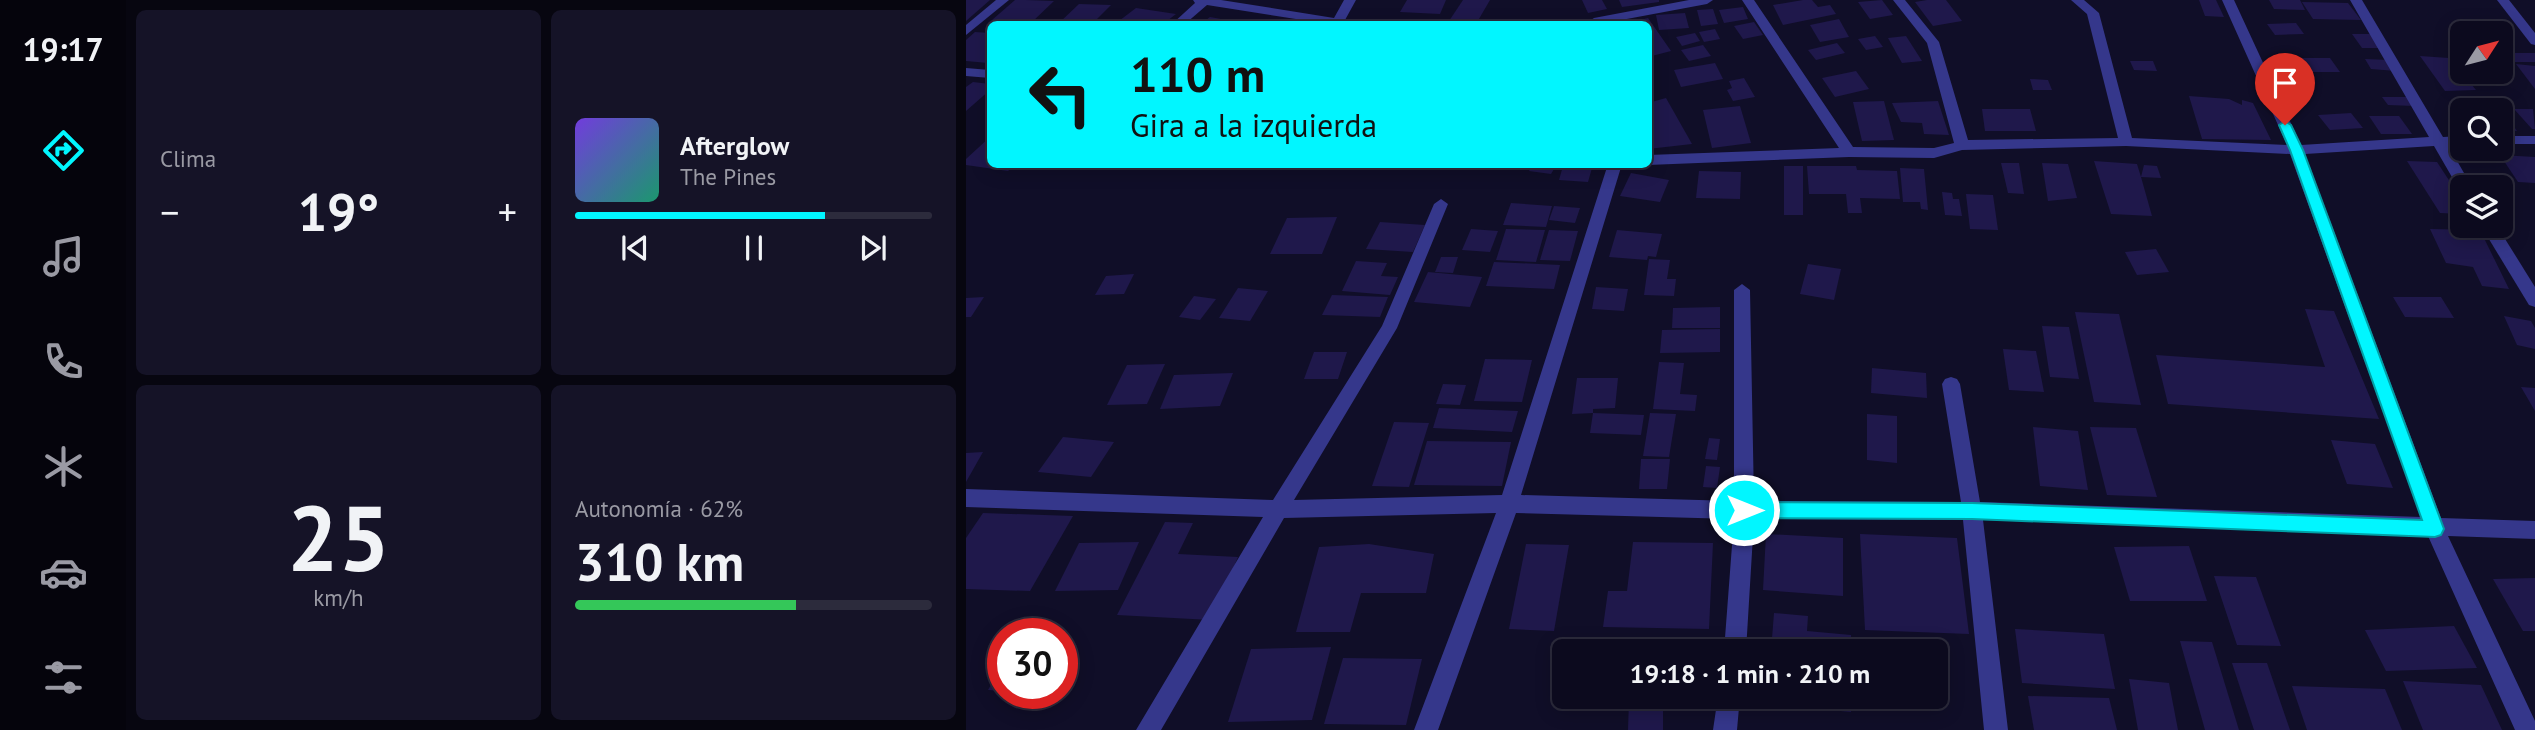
<!DOCTYPE html>
<html lang="es">
<head>
<meta charset="utf-8">
<style>
	:root { --surface:#0c0a1e; --page:#151327; --text:#f1f3f6; --muted:#9a9aa4; --line:#2c2b3c; --accent:#01f6ff }
	body { margin:0; font-family:"PT Sans",sans-serif; background:var(--page); color:var(--text); height:100vh; display:flex; flex-direction:column; font-size:26px; white-space:nowrap }
	* { box-sizing:border-box; margin:0 }
	p { font-size:23px; color:var(--muted) }
	.icon { flex:none; width:38px; height:38px; fill:none; stroke:currentColor; stroke-width:2; stroke-linecap:round; stroke-linejoin:round }
	.map { position:relative; flex:1; overflow:hidden }
	.drawer { display:flex; flex-direction:column; gap:10px; padding:10px; background:#070610; width:840px }
	.drawer>* { flex:none }
	.guide { position:absolute; left:21px; top:21px; width:665px; height:147px; border-radius:10px; box-shadow:0 4px 18px #0003,0 0 0 2px var(--line); background:#01f6ff; color:#111; overflow:hidden }
	.needle { width:46px; rotate:54deg }
	.tools { position:absolute; left:1484px; top:21px; display:grid; gap:14px }
	.tools a { display:grid; place-items:center; width:63px; height:63px; border-radius:10px; background:var(--surface); box-shadow:0 4px 18px #0003,0 0 0 2px var(--line); font-size:35px }
	.speed { position:absolute; left:21px; top:618px; display:flex; gap:14px; font-size:35px; font-weight:700; text-align:center }
	.speed>* { display:grid; place-content:center; width:91px; height:91px; border-radius:50%; background:var(--surface); box-shadow:0 4px 18px #0003,0 0 0 2px var(--line); line-height:1 }
	.speed .limit { border:10px solid #d22; background:#fff; color:#111 }
	.pin { position:absolute; display:grid; place-items:center; width:60px; height:60px; color:#fff; margin:-72px -30px; border-radius:50% 50% 50% 0; rotate:-45deg; box-shadow:0 0 7px #0007 }
	.pin .icon { rotate:45deg }
	.me { position:absolute; width:77px; margin:-38px; rotate:90deg; stroke-linejoin:round; filter:drop-shadow(0 0 5px #0008) }
	.turn { display:flex; align-items:center; gap:24px; height:147px; padding:0 28px; font-size:32px }
	.turn .icon { width:91px; height:91px; stroke-width:2.5 }
	.turn b { display:block; font-size:49px; line-height:60px }
	.big { font-size:52px; font-weight:600; line-height:1.1 }
	.drawer .card { flex:1; display:flex; flex-direction:column; justify-content:center; gap:10px; min-width:0; padding:0 24px; border-radius:10px; background:var(--page) }
	.drawer .dial { align-items:center; gap:0 }
	.dial b { font-size:91px; line-height:1 }
	.song { display:flex; align-items:center; gap:21px }
	.cover { width:84px; height:84px; border-radius:10px; background:linear-gradient(135deg,hsl(260 70% 55%),hsl(160 70% 35%)) }
	.played { height:7px; border-radius:4px; background:linear-gradient(90deg,var(--accent) 70%,var(--line) 70%) }
	.keys { display:flex; justify-content:space-around; direction:ltr }
	.heat { display:flex; justify-content:space-between; align-items:center; font-size:38px; direction:ltr }
	.charge { height:10px; border-radius:5px; background:linear-gradient(90deg,#34c759 62%,var(--line) 0) }
	.drawer .tiles { flex:1; display:grid; gap:10px; grid-template-columns:repeat(2,1fr) }
	.trip { position:absolute; left:586px; top:639px; width:396px; height:70px; border-radius:10px; background:var(--surface); box-shadow:0 4px 18px #0003,0 0 0 2px var(--line); font-weight:600; line-height:70px; text-align:center }
	main { display:flex; flex:1; min-height:0 }
	.tab-bar { display:flex; flex-direction:column; width:126px; justify-content:space-around; align-items:center; background:#05040c; color:var(--muted) }
	.tab-bar .icon { width:49px; height:49px }
	.tab-bar .selected { color:var(--accent) }
	.tab-bar b { font-size:32px; color:var(--text) }
	.map>svg:first-child { display:block }
</style>
</head>
<body>
<main>
<nav class="tab-bar">
<b>19:17</b>
<svg class="icon selected" aria-label="directions" viewBox="0 0 24 24"><path d="M12 3l9 9-9 9-9-9zM9 14v-3h6M13 9l2 2-2 2"/></svg>
<svg class="icon" aria-label="music" viewBox="0 0 24 24"><path d="M9 18V5l10-2v13"/><circle cx="6" cy="18" r="3"/><circle cx="16" cy="16" r="3"/></svg>
<svg class="icon" aria-label="phone" viewBox="0 0 24 24"><path d="M5 4h4l2 5-3 2q2 4 5 5l2-3 5 2v4C11 20 4 13 5 4z"/></svg>
<svg class="icon" aria-label="climate" viewBox="0 0 24 24"><path d="M12 3v18M4 7l16 10M4 17L20 7"/></svg>
<svg class="icon" aria-label="car" viewBox="0 0 24 24"><path d="M5 17H2v-5l4-1 3-4h7l3 4 3 1v5h-3M9 17h6M6 11h13"/><circle cx="7" cy="17" r="2"/><circle cx="17" cy="17" r="2"/></svg>
<svg class="icon" aria-label="filters" viewBox="0 0 24 24"><path d="M4 7h16M4 17h16"/><circle cx="9" cy="7" r="2"/><circle cx="15" cy="17" r="2"/></svg>
</nav>
<section class="drawer">
<div class="tiles">
<div class="card"><p>Clima</p>
<div class="heat"><a>−</a><b class="big">19°</b><a>+</a></div>
</div>
<div class="card">
<div class="song"><i class="cover"></i><div><b>Afterglow</b><p>The Pines</p></div></div>
<div class="played"></div>
<div class="keys"><svg class="icon" aria-label="previous" viewBox="0 0 24 24"><path d="M18 5L8 12l10 7zM5 5v14"/></svg><svg class="icon" aria-label="pause" viewBox="0 0 24 24"><path d="M8 5v14M16 5v14"/></svg><svg class="icon" aria-label="next" viewBox="0 0 24 24"><path d="M6 5l10 7-10 7zM19 5v14"/></svg></div>
</div>
<div class="card dial"><b>25</b><p>km/h</p></div>
<div class="card"><p>Autonomía · 62%</p><b class="big">310 km</b><div class="charge"></div></div>
</div>
</section>
<div class="map">
<svg width="1569" height="730" viewBox="0 0 1569 730">
	<rect width="100%" height="100%" fill="#100e28"/>
	<g fill="#1f184b">
		<path d="M0,0H24L0,21Z"/>
		<path d="M49,0H60L88,1L65,23L26,20Z"/>
		<path d="M441,0H480L474,14L434,12Z"/>
		<path d="M497,0H524L510,24H481Z"/>
		<path d="M616,0H636L641,9L622,13Z"/>
		<path d="M653,0H693V2L656,7Z"/>
		<path d="M837,0H846L852,7L864,5L870,14L817,25L807,5Z"/>
		<path d="M916,0L927,15L904,19L892,2Z"/>
		<path d="M961,0H980L996,21L967,26L949,2Z"/>
		<path d="M1233,0H1250L1258,17L1239,16Z"/>
		<path d="M1303,0H1334L1339,10L1308,9Z"/>
		<path d="M1336,2L1382,3L1395,20L1347,19Z"/>
		<path d="M113,4L145,5L126,24H92Z"/>
		<path d="M777,7L782,19L758,23L753,10Z"/>
		<path d="M170,8L210,14L197,24H149Z"/>
		<path d="M747,9L752,24L735,26L731,10Z"/>
		<path d="M719,13L723,28L693,30L690,15Z"/>
		<path d="M244,17L277,23V24H235Z"/>
		<path d="M682,18L705,51L682,57V24H659Z"/>
		<path d="M873,19L883,37L854,42L844,25Z"/>
		<path d="M788,22L797,35L777,39L768,26Z"/>
		<path d="M1330,23L1338,34L1309,35L1301,24Z"/>
		<path d="M749,29L754,39L738,42L733,32Z"/>
		<path d="M9,32L24,33L22,63L0,61V40Z"/>
		<path d="M729,33L734,41L716,46L710,37Z"/>
		<path d="M1386,34H1405L1416,48H1396Z"/>
		<path d="M909,36L917,47L900,50L892,39Z"/>
		<path d="M940,36L956,61L936,63L922,38Z"/>
		<path d="M871,43L879,53L850,60L842,50Z"/>
		<path d="M737,45L745,56L723,61L715,50Z"/>
		<path d="M1535,53H1569V62H1542Z"/>
		<path d="M1454,56L1483,58L1510,90L1479,91Z"/>
		<path d="M1305,58H1364L1374,72H1314Z"/>
		<path d="M1399,59L1423,60L1430,71L1405,69Z"/>
		<path d="M1164,61H1187L1191,71L1168,70Z"/>
		<path d="M749,63L757,79L715,87L708,70Z"/>
		<path d="M1550,64L1569,66V89Z"/>
		<path d="M890,71L903,89L869,97L856,78Z"/>
		<path d="M778,78L789,97L767,101L761,90L766,88L763,81Z"/>
		<path d="M1064,79L1082,80L1086,90H1067Z"/>
		<path d="M7,82L24,84V90L0,111V87Z"/>
		<path d="M1223,96L1263,99L1276,105V100L1287,103L1305,140L1236,139Z"/>
		<path d="M1416,97H1441L1448,106L1422,105Z"/>
		<path d="M700,98L726,144L682,149V103Z"/>
		<path d="M918,101L928,140L896,141L887,102Z"/>
		<path d="M972,101L983,135L958,134L956,123L935,122L926,103Z"/>
		<path d="M1486,104L1534,107L1551,131L1535,130V110H1496V119Z"/>
		<path d="M774,106L785,143L746,148L737,110Z"/>
		<path d="M1016,109H1064L1070,131H1019Z"/>
		<path d="M1548,109H1567L1569,129H1566Z"/>
		<path d="M1385,113L1397,128L1364,130L1352,115Z"/>
		<path d="M1403,116H1433L1446,134H1415Z"/>
		<path d="M24,137V164H49L42,171L0,165V159Z"/>
		<path d="M1534,155L1569,157V183L1552,182Z"/>
		<path d="M1128,161L1171,164L1175,177L1178,165L1191,166L1195,178L1175,177L1186,216L1145,214Z"/>
		<path d="M1441,161L1471,162L1496,200V214L1474,213Z"/>
		<path d="M1035,163H1053L1058,194L1042,193Z"/>
		<path d="M1076,163L1102,164L1111,198L1082,201Z"/>
		<path d="M567,164H591L585,174L563,171Z"/>
		<path d="M597,166L626,168L622,182L593,180Z"/>
		<rect x="818" y="166" width="19" height="49"/>
		<path d="M841,166H890L891,170L931,171L934,199L894,198L896,213H882L880,194H843Z"/>
		<path d="M934,168L958,169L962,210L955,209L954,202H937Z"/>
		<path d="M733,171L775,172L774,199L730,198Z"/>
		<path d="M665,173L703,180L694,202L654,196Z"/>
		<path d="M976,192L986,193L987,199H993L996,216L979,215Z"/>
		<path d="M1000,194L1027,195L1032,230L1004,229Z"/>
		<path d="M545,203L586,206L580,227L537,225Z"/>
		<path d="M588,206L614,208L609,223L583,220Z"/>
		<path d="M371,217L356,254H304L321,218Z"/>
		<path d="M414,222L459,225L447,252L400,249Z"/>
		<path d="M505,229L532,231L524,252L496,250Z"/>
		<path d="M540,229L579,230L570,262L530,260Z"/>
		<path d="M1464,229L1514,230L1543,289L1516,286L1507,267L1480,263Z"/>
		<path d="M583,230L612,231L604,261L574,260Z"/>
		<path d="M651,230L696,234L690,257L682,256L681,260L643,257Z"/>
		<path d="M1190,249L1203,272L1171,275L1159,252Z"/>
		<path d="M475,257H492L487,273L469,272Z"/>
		<path d="M683,259L704,260L701,279H710L708,296L678,295Z"/>
		<path d="M390,261L421,263L415,276L432,277L424,295L376,291Z"/>
		<path d="M528,262L594,265L588,289L520,286Z"/>
		<path d="M842,264L875,269L868,300L834,294Z"/>
		<path d="M462,272L516,277L504,307L448,302Z"/>
		<path d="M168,274L158,294L129,295L140,276Z"/>
		<path d="M630,287L662,289L658,311L626,309Z"/>
		<path d="M272,288L302,291L284,321L253,318Z"/>
		<path d="M366,295L422,297L414,317L356,315Z"/>
		<path d="M228,296L250,299L234,320L213,317Z"/>
		<path d="M18,297L5,317H0V298Z"/>
		<path d="M1427,297H1475L1488,318L1439,317Z"/>
		<path d="M754,307V328H706L707,308Z"/>
		<path d="M1339,309L1368,311L1413,419L1202,404L1190,355L1359,367Z"/>
		<path d="M1109,312L1153,314L1175,405L1128,402Z"/>
		<path d="M1538,316L1565,321L1569,328V349L1551,345Z"/>
		<path d="M1076,326L1103,327L1113,379L1084,377Z"/>
		<path d="M754,329V352L694,353L696,330Z"/>
		<path d="M1037,349L1070,351L1078,392L1043,390Z"/>
		<path d="M348,352H381L372,379H338Z"/>
		<path d="M519,359L566,360L556,402L508,401Z"/>
		<path d="M693,362L718,363L714,394L731,395L729,411L687,409Z"/>
		<path d="M199,364L181,404L141,405L161,365Z"/>
		<path d="M906,368L960,373L961,398L905,393Z"/>
		<path d="M267,373L254,406L194,409L208,375Z"/>
		<path d="M611,378H652L649,408L627,409V413L678,415L675,435L624,433L627,413L606,414Z"/>
		<path d="M477,384L500,385L494,405L470,404Z"/>
		<path d="M1555,387L1569,388V411Z"/>
		<path d="M473,408L552,411L546,432L467,428Z"/>
		<path d="M684,413L710,414L703,457L677,456Z"/>
		<path d="M901,414L931,416V463L901,460Z"/>
		<path d="M428,422L463,423L443,487L406,486Z"/>
		<path d="M1067,427L1112,431L1122,490L1074,486Z"/>
		<path d="M1124,427L1170,428L1191,497L1141,495Z"/>
		<path d="M97,437L148,442L125,477L72,472Z"/>
		<path d="M743,438L754,439L751,460L739,459Z"/>
		<path d="M1365,440L1409,444L1427,488L1381,484Z"/>
		<path d="M461,441L545,442L536,486L448,485Z"/>
		<path d="M17,452L0,482V453Z"/>
		<path d="M675,459H704L701,489H673Z"/>
		<path d="M740,466L754,467L751,488L737,487Z"/>
		<path d="M17,513L107,516L64,591L0,589V538Z"/>
		<path d="M199,522L227,523L212,554L272,557L245,620L151,615Z"/>
		<path d="M800,534L877,538V596L797,590Z"/>
		<path d="M894,534L991,538L1003,634L899,630Z"/>
		<path d="M173,542L152,590L89,591L113,543Z"/>
		<path d="M667,542L747,543L743,629L637,627L642,591H661Z"/>
		<path d="M403,544L468,554L460,593H395L384,632H330L353,547Z"/>
		<path d="M560,544L603,545L588,631L543,629Z"/>
		<path d="M1223,546L1241,601H1164L1148,547Z"/>
		<path d="M1248,576L1290,577L1315,646L1271,645Z"/>
		<path d="M1569,578V631H1557L1527,579Z"/>
		<path d="M808,613L842,616L841,631L885,635V651H805Z"/>
		<path d="M1488,626L1511,668L1420,671L1399,630Z"/>
		<path d="M1049,629L1138,634L1149,689L1056,683Z"/>
		<path d="M631,637L659,638L658,651H629Z"/>
		<path d="M1214,641L1246,642L1273,730H1239Z"/>
		<path d="M365,647L346,720L262,722L285,649Z"/>
		<path d="M377,658L456,659L440,725L358,724Z"/>
		<path d="M37,663V691L22,690Z"/>
		<path d="M1266,663H1301L1324,730H1288Z"/>
		<path d="M1163,679L1203,683L1212,730H1172Z"/>
		<path d="M1437,681L1515,685L1536,730H1457Z"/>
		<path d="M1326,686L1419,689L1436,730H1341Z"/>
		<path d="M802,696H885V712L802,704Z"/>
		<path d="M1062,696L1143,698L1151,730H1068Z"/>
		<path d="M697,698V730H662L663,700Z"/>
	</g>
	<g fill="none" stroke-linecap="round" stroke-linejoin="round">
		<g fill="#35378b" fill-rule="evenodd">
			<path d="M30,0H43L0,35V25Z"/>
			<path d="M227,0H255L368,18L378,0H390L379,20L387,24H362L241,5L219,24H206L229,3Z"/>
			<path d="M723,0H747L741,4L634,24L622,22L628,18Z"/>
			<path d="M776,0H788L887,147L968,148L988,143L961,43L927,0H939L973,42L1002,140L1152,138L1121,14L1105,0H1118L1133,13L1166,138L1321,145L1256,0H1268L1335,145L1463,137L1384,0H1396L1477,137L1496,136V144L1482,145L1506,187H1496V191H1494L1468,146L1339,154L1475,518L1569,521V539L1482,536L1569,721V730H1549L1462,536L1017,520L1042,730H1018L997,520L788,519L780,651H758L768,519L550,513L472,730H448L530,513L318,518L195,730H170L297,517L0,507V489L307,500L416,326L468,204L475,199L482,204L431,328L328,500L536,495L642,164H656L555,495L768,501V290L776,284L784,290L788,501L995,502L976,384L979,379L985,377L991,379L994,384L1014,502L1455,517L1324,154L1160,146L996,150L968,158L883,157L682,165L681,164L682,155L873,148Z"/>
			<path d="M1531,0H1543L1569,33V45L1565,44Z"/>
			<path d="M0,68L24,70V78L0,76Z"/>
			<rect x="1535" y="136" width="34" height="8"/>
			<path d="M1515,226H1531L1569,287V307L1563,305Z"/>
			<path d="M752,696H774L771,730H747Z"/>
		</g>
	</g>
	<path fill="#01f6ff" stroke="#01a0a6" stroke-width="2" d="M1319,121L1325,125L1337,150L1478,529L1475,535L1469,537L1006,519L778,518L772,516L769,510L772,505L778,502L1006,503L1456,520L1324,150L1313,125Z"/>
</svg>
<div class="tools">
<a><svg class="needle" viewBox="-14 -14 28 28"><path d="M0-13l5 13h-10z" fill="#e53935"/><path d="M0 13l5-13h-10z" fill="#9a9aa4"/></svg></a>
<a><svg class="icon" aria-label="search" viewBox="0 0 24 24"><circle cx="10" cy="10" r="6"/><path d="M15 15l6 6"/></svg></a>
<a><svg class="icon" aria-label="layers" viewBox="0 0 24 24"><path d="M12 4l9 5-9 5-9-5zM3 14l9 5 9-5"/></svg></a>
</div>
<div class="speed"><div class="limit">30</div></div>
<div class="pin" style="left:1319px;top:125px;background:#d93025"><svg class="icon" aria-label="arrive" viewBox="0 0 24 24"><path d="M6 21V4h12l-3 4 3 4H6"/></svg></div>
<svg class="me" style="left:778px;top:510px" viewBox="-20 -20 40 40"><circle r="17" fill="#01f6ff" stroke="#fff" stroke-width="3"/><path d="M0-11L8 9 0 5-8 9z" fill="#fff"/></svg>
<div class="trip">19:18 · 1 min · 210 m</div>
<div class="guide">
<div class="turn"><svg class="icon" aria-label="left" viewBox="0 0 24 24"><path d="M17 20v-9H6M10 6l-5 5 5 5"/></svg><div><b>110 m</b>Gira a la izquierda</div></div>
</div>
</div>
</main>
</body>
</html>
